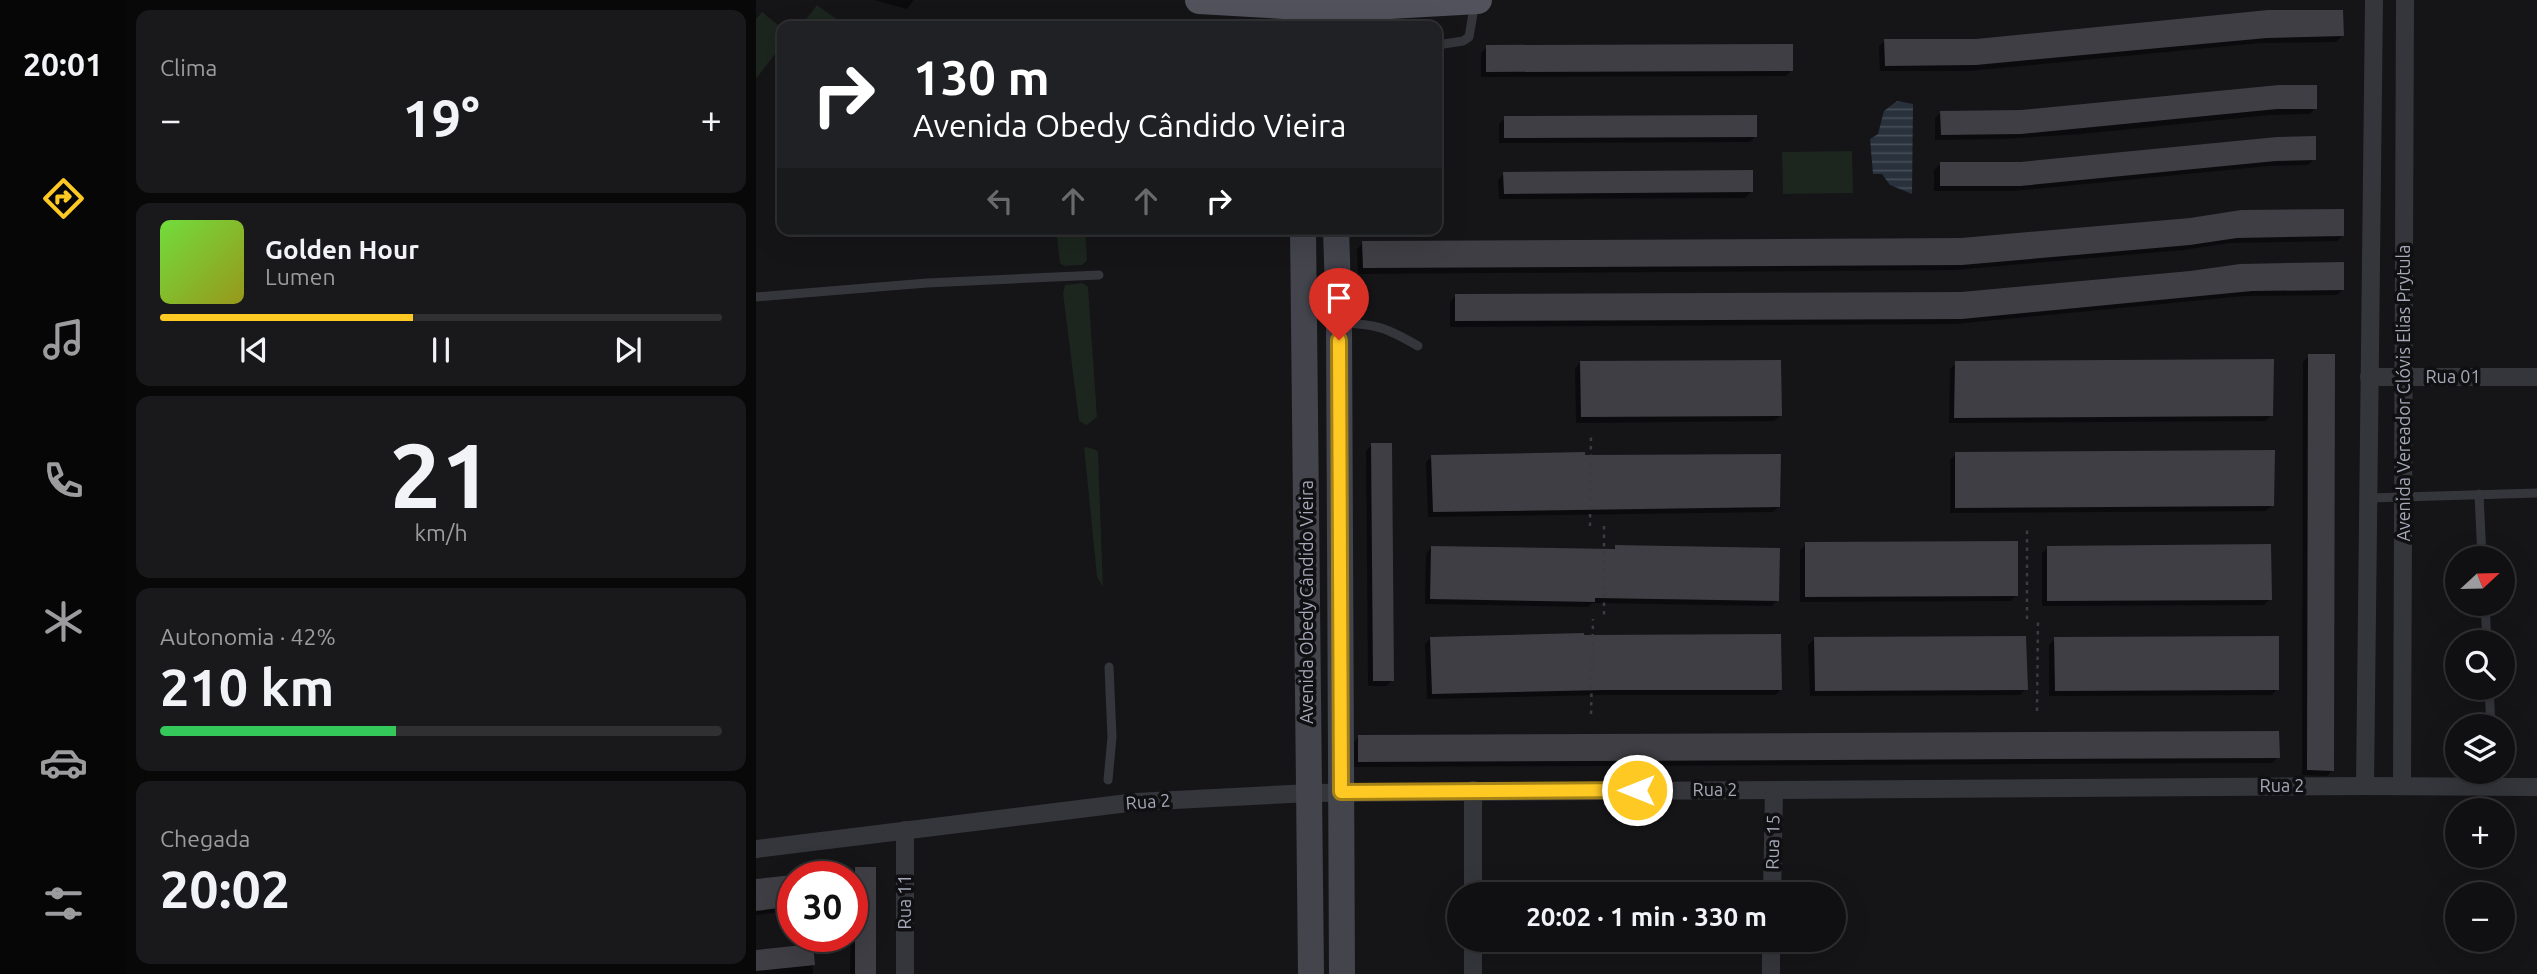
<!DOCTYPE html>
<html lang="pt">
<head>
<meta charset="utf-8">
<style>
	:root { --surface:#100f11; --page:#19181a; --text:#f1f3f6; --muted:#9c9c9f; --line:#302f31; --accent:#ffc924 }
	body { margin:0; font-family:Ubuntu,sans-serif; background:var(--page); color:var(--text); height:100vh; display:flex; flex-direction:column; font-size:26px; white-space:nowrap }
	* { box-sizing:border-box; margin:0 }
	p { font-size:23px; color:var(--muted) }
	.icon { flex:none; width:38px; height:38px; fill:none; stroke:currentColor; stroke-width:2; stroke-linecap:round; stroke-linejoin:round }
	.map { position:relative; flex:1; overflow:hidden }
	.sheet { display:flex; flex-direction:column; gap:10px; padding:10px; background:#090809; width:630px }
	.sheet>* { flex:none }
	.banner { position:absolute; left:21px; top:21px; width:665px; height:214px; border-radius:14px; box-shadow:0 7px 28px #0002,0 0 0 2px var(--line); background:#202124; color:#fff; overflow:hidden }
	.needle { width:46px; rotate:68deg }
	.fabs { position:absolute; left:1689px; top:546px; display:grid; gap:14px }
	.fabs a { display:grid; place-items:center; width:70px; height:70px; border-radius:50%; background:var(--surface); box-shadow:0 7px 28px #0002,0 0 0 2px var(--line); font-size:35px }
	.speed { position:absolute; left:21px; top:861px; display:flex; gap:14px; font-size:35px; font-weight:700; text-align:center }
	.speed>* { display:grid; place-content:center; width:91px; height:91px; border-radius:50%; background:var(--surface); box-shadow:0 7px 28px #0002,0 0 0 2px var(--line); line-height:1 }
	.speed .limit { border:10px solid #d22; background:#fff; color:#111 }
	.pin { position:absolute; display:grid; place-items:center; width:60px; height:60px; color:#fff; margin:-72px -30px; border-radius:50% 50% 50% 0; rotate:-45deg; box-shadow:0 0 7px #0007 }
	.pin .icon { rotate:45deg }
	.me { position:absolute; width:77px; margin:-38px; rotate:270deg; stroke-linejoin:round; filter:drop-shadow(0 0 5px #0008) }
	.turn { display:flex; align-items:center; gap:24px; height:147px; padding:0 21px; font-size:32px }
	.turn .icon { width:91px; height:91px; stroke-width:2.5 }
	.turn b { display:block; font-size:49px; line-height:60px }
	.lanes { display:flex; align-items:center; height:66px; padding:0 21px; background:#0003; justify-content:center; gap:35px; direction:ltr }
	.lanes .off { opacity:.35 }
	.big { font-size:52px; font-weight:600; line-height:1.1 }
	.sheet .tile { flex:1; display:flex; flex-direction:column; justify-content:center; gap:10px; min-width:0; padding:0 24px; border-radius:14px; background:var(--page) }
	.sheet .dial { align-items:center; gap:0 }
	.dial b { font-size:91px; line-height:1 }
	.song { display:flex; align-items:center; gap:21px }
	.cover { width:84px; height:84px; border-radius:10px; background:linear-gradient(135deg,hsl(100 70% 55%),hsl(60 70% 35%)) }
	.played { height:7px; border-radius:4px; background:linear-gradient(90deg,var(--accent) 45%,var(--line) 45%) }
	.keys { display:flex; justify-content:space-around; direction:ltr }
	.heat { display:flex; justify-content:space-between; align-items:center; font-size:38px; direction:ltr }
	.charge { height:10px; border-radius:5px; background:linear-gradient(90deg,#34c759 42%,var(--line) 0) }
	.trip { position:absolute; left:691px; top:882px; width:399px; height:70px; border-radius:35px; background:var(--surface); box-shadow:0 7px 28px #0002,0 0 0 2px var(--line); font-weight:600; line-height:70px; text-align:center }
	main { display:flex; flex:1; min-height:0 }
	.menu { display:flex; flex-direction:column; width:126px; justify-content:space-around; align-items:center; background:#060607; color:var(--muted) }
	.menu .icon { width:49px; height:49px }
	.menu .on { color:var(--accent) }
	.menu b { font-size:32px; color:var(--text) }
	.map>svg:first-child { display:block }
</style>
</head>
<body>
<main>
<nav class="menu">
<b>20:01</b>
<svg class="icon on" aria-label="directions" viewBox="0 0 24 24"><path d="M12 3l9 9-9 9-9-9zM9 14v-3h6M13 9l2 2-2 2"/></svg>
<svg class="icon" aria-label="music" viewBox="0 0 24 24"><path d="M9 18V5l10-2v13"/><circle cx="6" cy="18" r="3"/><circle cx="16" cy="16" r="3"/></svg>
<svg class="icon" aria-label="phone" viewBox="0 0 24 24"><path d="M5 4h4l2 5-3 2q2 4 5 5l2-3 5 2v4C11 20 4 13 5 4z"/></svg>
<svg class="icon" aria-label="climate" viewBox="0 0 24 24"><path d="M12 3v18M4 7l16 10M4 17L20 7"/></svg>
<svg class="icon" aria-label="car" viewBox="0 0 24 24"><path d="M5 17H2v-5l4-1 3-4h7l3 4 3 1v5h-3M9 17h6M6 11h13"/><circle cx="7" cy="17" r="2"/><circle cx="17" cy="17" r="2"/></svg>
<svg class="icon" aria-label="filters" viewBox="0 0 24 24"><path d="M4 7h16M4 17h16"/><circle cx="9" cy="7" r="2"/><circle cx="15" cy="17" r="2"/></svg>
</nav>
<section class="sheet">
<div class="tile"><p>Clima</p>
<div class="heat"><a>−</a><b class="big">19°</b><a>+</a></div>
</div>
<div class="tile">
<div class="song"><i class="cover"></i><div><b>Golden Hour</b><p>Lumen</p></div></div>
<div class="played"></div>
<div class="keys"><svg class="icon" aria-label="previous" viewBox="0 0 24 24"><path d="M18 5L8 12l10 7zM5 5v14"/></svg><svg class="icon" aria-label="pause" viewBox="0 0 24 24"><path d="M8 5v14M16 5v14"/></svg><svg class="icon" aria-label="next" viewBox="0 0 24 24"><path d="M6 5l10 7-10 7zM19 5v14"/></svg></div>
</div>
<div class="tile dial"><b>21</b><p>km/h</p></div>
<div class="tile"><p>Autonomia · 42%</p><b class="big">210 km</b><div class="charge"></div></div>
<div class="tile"><p>Chegada</p><b class="big">20:02</b></div>
</section>
<div class="map">
<svg width="1781" height="974" viewBox="0 0 1781 974">
	<defs>
		<pattern id="water-rules" width="6" height="5" patternUnits="userSpaceOnUse" patternTransform="scale(1.75)"><rect width="6" height="5" fill="#29323c"/><path d="M0 2.5h6" fill="none" stroke="#454d56"/></pattern>
	</defs>
	<rect width="100%" height="100%" fill="#151417"/>
	<g fill="#1c251e">
		<path d="M61,5L90,26H45Z"/>
		<path d="M6,12L26,28V45L0,79V19Z"/>
		<path d="M1096,151L1097,193L1027,194L1026,152Z"/>
		<path d="M300,229H329L331,260L326,265L308,266L304,263Z"/>
		<path d="M327,283L332,287L341,417L331,425L323,421L307,293L309,285Z"/>
		<path d="M328,447L338,449L342,452L347,587L341,577Z"/>
	</g>
	<path fill="url(#water-rules)" d="M1141,101L1157,104L1156,194L1134,185L1126,174H1117L1114,139L1122,134L1128,111Z"/>
	<g fill="#0007">
		<path d="M118,0H158L151,9Z"/>
		<path d="M237,22L236,26H213L216,23Z"/>
		<path d="M1586,36L1580,42L1504,43L1213,71H1124L1123,46L1129,41Z"/>
		<path d="M731,47L1036,70L1030,76L725,77V53Z"/>
		<path d="M1559,108L1554,114L1514,115L1325,134L1245,139L1179,140V118L1185,112Z"/>
		<path d="M749,118L999,136L994,142L743,143V124Z"/>
		<path d="M1558,159L1552,165L1513,166L1257,191H1178V170L1184,164Z"/>
		<path d="M748,174L995,192L989,198L743,199L742,180Z"/>
		<path d="M1587,235L1581,241L1474,243L1427,250L1199,270L602,274L601,249L607,243Z"/>
		<path d="M1587,289L1581,295L1489,296L1199,324L694,327V302L699,296Z"/>
		<path d="M1553,356L1577,770L1571,776L1546,775L1547,362Z"/>
		<path d="M824,363L1024,416L1018,421L820,423L819,369Z"/>
		<path d="M1200,363L1515,415L1510,421L1193,423L1194,369Z"/>
		<path d="M616,445L636,680L631,686H612L610,451Z"/>
		<path d="M1200,454L1516,505L1510,511L1194,513V460Z"/>
		<path d="M676,457H827L1023,506L1017,512L672,517L670,462Z"/>
		<path d="M1050,544L1260,595L1255,601L1044,602V550Z"/>
		<path d="M859,547L1021,600L1016,606L836,603L832,607L669,604L670,554L675,548L855,551Z"/>
		<path d="M1292,547L1514,599L1508,605L1286,606V553Z"/>
		<path d="M675,638L1025,690L1019,695H842L671,699L669,644Z"/>
		<path d="M1058,639L1270,689L1264,695L1054,696L1052,645Z"/>
		<path d="M1299,639L1521,689L1516,695L1293,696V645Z"/>
		<path d="M603,737L1522,757L1516,763L597,767V743Z"/>
		<path d="M100,868L118,974H94L96,877L94,874Z"/>
		<path d="M37,877V908L34,911L0,915V881Z"/>
		<path d="M55,946L57,974H0V952Z"/>
	</g>
	<g fill="#3e3e44">
		<path d="M1512,10H1587L1588,36L1511,38L1220,65L1129,66L1128,39H1220Z"/>
		<path d="M1037,44V71L730,72V45Z"/>
		<path d="M1523,85H1561V109H1521L1265,134L1185,135L1184,111L1265,110Z"/>
		<path d="M1001,115V137L748,138V116Z"/>
		<path d="M1560,136V160L1520,161L1264,186H1184V162H1264L1521,137Z"/>
		<path d="M997,170V192L748,194L747,172Z"/>
		<path d="M1588,209V236L1481,238L1434,245L1206,265L607,268L606,241L1205,238L1434,218L1485,210Z"/>
		<path d="M1588,262V290L1496,291L1206,319L699,321V294L1205,292L1434,271L1484,264Z"/>
		<path d="M1552,354H1579L1578,771L1551,770Z"/>
		<path d="M1518,359L1517,416L1198,418L1199,361Z"/>
		<path d="M1025,360L1026,416L825,417L824,361Z"/>
		<path d="M615,443H636L638,681H617Z"/>
		<path d="M1519,450L1518,506L1199,508V452Z"/>
		<path d="M829,452V455L1025,454L1024,507L677,512L675,455Z"/>
		<path d="M1262,541V596L1049,597V542Z"/>
		<path d="M1515,544L1516,600L1291,601V546Z"/>
		<path d="M859,545L1024,548L1023,601L839,598V602L674,599L675,546L859,549Z"/>
		<path d="M828,633V635L1025,634L1026,690H849L676,694L674,637Z"/>
		<path d="M1270,636L1272,690L1059,691L1058,637Z"/>
		<path d="M1523,636V690L1299,691L1298,637Z"/>
		<path d="M1523,731L1524,758L602,762V735Z"/>
		<rect x="99" y="867" width="21" height="107"/>
		<path d="M37,875V906L0,911V879Z"/>
		<path d="M57,944L59,965L0,971V950Z"/>
	</g>
	<g fill="none" stroke-linecap="round" stroke-linejoin="round">
		<g stroke="#3b3d43" stroke-width="2.5" stroke-dasharray="3.5 5" stroke-linecap="butt">
			<path d="M834,526L835,437"/>
			<path d="M848,526V619"/>
			<path d="M1271,619V528"/>
			<path d="M1281,711L1282,618"/>
			<path d="M835,714L837,619"/>
		</g>
		<g stroke="#35363c" stroke-width="9">
			<path d="M681,45L707,41L713,37L719,2"/>
			<path d="M0,297L171,283L343,275"/>
			<path d="M585,323C621,324 631,328 662,346"/>
			<path d="M1723,494L1726,558"/>
			<path d="M1613,498L1781,493"/>
			<path d="M1729,604L1731,642"/>
			<path d="M1733,688L1735,726"/>
			<path d="M352,780L356,737L353,667"/>
		</g>
		<g stroke="#35363c" stroke-width="18">
			<path d="M1613,377H1781"/>
			<path d="M1609,786L1618,0"/>
			<path d="M1646,786L1649,0"/>
			<path d="M0,849L380,802L553,793L1609,786L1781,787"/>
			<path d="M717,894V790"/>
			<path d="M1016,894L1018,790"/>
			<path d="M149,974V830"/>
			<path d="M717,974V940"/>
			<path d="M1015,974V940"/>
		</g>
		<g stroke="#43444c" stroke-width="26">
			<path d="M543,0V26"/>
			<path d="M547,229L555,974"/>
			<path d="M580,229L583,323L586,974"/>
		</g>
		<path stroke="#51525b" stroke-width="28" d="M443,0L580,8L722,0"/>
	</g>
	<g fill="none" stroke-linecap="round" stroke-linejoin="round">
		<g stroke="#a68317" stroke-width="18">
			<path id="route" d="M583,340L585,792L881,790"/>
		</g>
		<use href="#route" stroke="#ffc924" stroke-width="12"/>
	</g>
	<g text-anchor="middle" stroke-width="7" stroke-linejoin="round" paint-order="stroke">
		<g font-size="18" fill="#a5a9b8" stroke="#100f12">
			<text x="1697" y="383">Rua 01</text>
			<text transform="translate(1648 393) rotate(-90)" y="6">Avenida Vereador Clóvis Elias Prytula</text>
			<text transform="translate(551 602) rotate(-90)" y="6">Avenida Obedy Cândido Vieira</text>
			<text x="1526" y="792">Rua 2</text>
			<text x="959" y="796">Rua 2</text>
			<text transform="translate(392 802) rotate(-4)" y="6">Rua 2</text>
			<text transform="translate(1017 842) rotate(-89)" y="6">Rua 15</text>
			<text transform="translate(149 902) rotate(-90)" y="6">Rua 11</text>
		</g>
	</g>
</svg>
<div class="fabs">
<a><svg class="needle" viewBox="-14 -14 28 28"><path d="M0-13l5 13h-10z" fill="#e53935"/><path d="M0 13l5-13h-10z" fill="#9c9c9f"/></svg></a>
<a><svg class="icon" aria-label="search" viewBox="0 0 24 24"><circle cx="10" cy="10" r="6"/><path d="M15 15l6 6"/></svg></a>
<a><svg class="icon" aria-label="layers" viewBox="0 0 24 24"><path d="M12 4l9 5-9 5-9-5zM3 14l9 5 9-5"/></svg></a>
<a>+</a>
<a>−</a>
</div>
<div class="speed"><div class="limit">30</div></div>
<div class="pin" style="left:583px;top:340px;background:#d93025"><svg class="icon" aria-label="arrive" viewBox="0 0 24 24"><path d="M6 21V4h12l-3 4 3 4H6"/></svg></div>
<svg class="me" style="left:881px;top:790px" viewBox="-20 -20 40 40"><circle r="17" fill="#ffc924" stroke="#fff" stroke-width="3"/><path d="M0-11L8 9 0 5-8 9z" fill="#fff"/></svg>
<div class="trip">20:02 · 1 min · 330 m</div>
<div class="banner">
<div class="turn"><svg class="icon" aria-label="right" viewBox="0 0 24 24"><path d="M7 20v-9h11M14 6l5 5-5 5"/></svg><div><b>130 m</b>Avenida Obedy Cândido Vieira</div></div>
<div class="lanes"><svg class="icon off" aria-label="left" viewBox="0 0 24 24"><path d="M17 20v-9H6M10 6l-5 5 5 5"/></svg><svg class="icon off" aria-label="ahead" viewBox="0 0 24 24"><path d="M12 20V5M6 11l6-6 6 6"/></svg><svg class="icon off" aria-label="ahead" viewBox="0 0 24 24"><path d="M12 20V5M6 11l6-6 6 6"/></svg><svg class="icon" aria-label="right" viewBox="0 0 24 24"><path d="M7 20v-9h11M14 6l5 5-5 5"/></svg></div>
</div>
</div>
</main>
</body>
</html>
